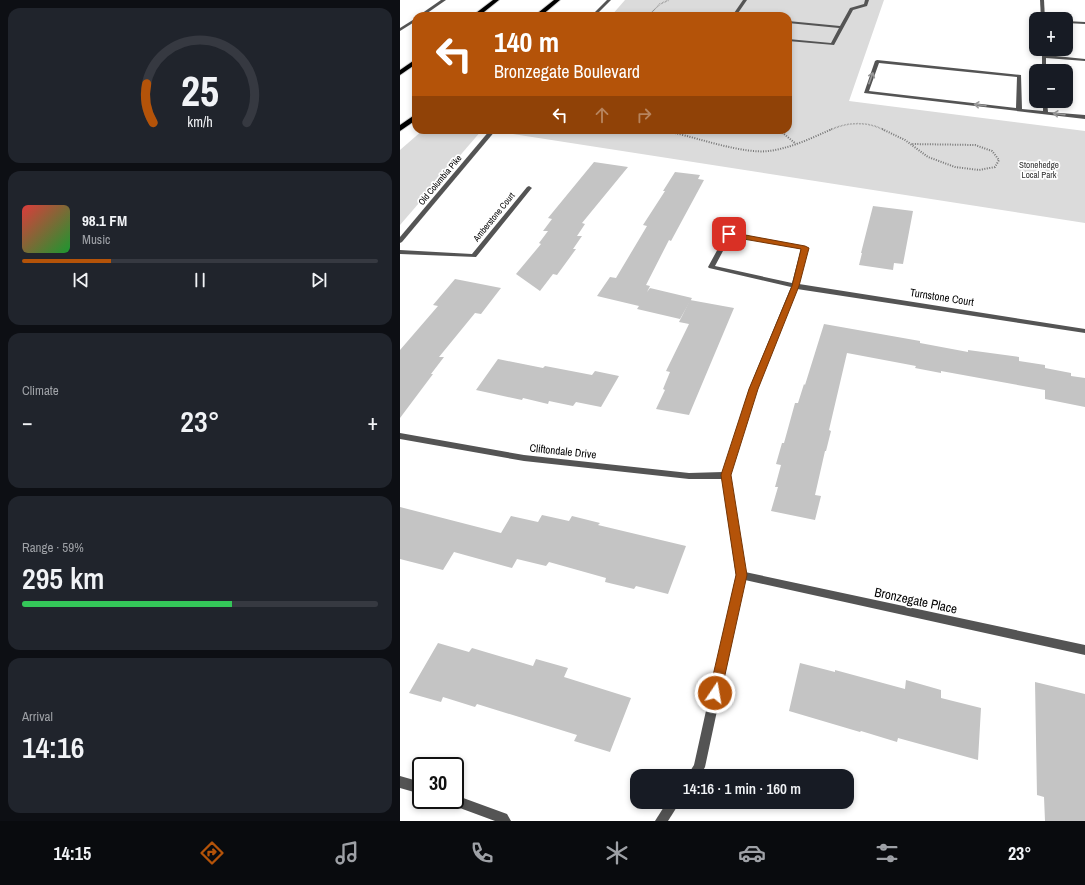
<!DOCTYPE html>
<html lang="en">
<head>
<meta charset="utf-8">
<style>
	:root { --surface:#171b24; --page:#20242c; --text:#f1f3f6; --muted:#9ea1a6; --line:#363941; --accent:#b45309 }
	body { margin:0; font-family:"Archivo Narrow",sans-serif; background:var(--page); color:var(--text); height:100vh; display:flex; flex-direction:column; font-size:15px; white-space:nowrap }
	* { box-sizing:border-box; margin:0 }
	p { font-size:13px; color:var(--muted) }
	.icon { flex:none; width:22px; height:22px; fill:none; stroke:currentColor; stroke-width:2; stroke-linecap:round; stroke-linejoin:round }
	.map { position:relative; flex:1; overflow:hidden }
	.side { display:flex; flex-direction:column; gap:8px; padding:8px; background:#0d0f14; width:400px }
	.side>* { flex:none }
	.top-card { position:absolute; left:12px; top:12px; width:380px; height:122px; border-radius:12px; box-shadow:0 2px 6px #0003; background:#b45309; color:#fff; overflow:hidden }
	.controls { position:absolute; left:629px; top:12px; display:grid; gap:8px }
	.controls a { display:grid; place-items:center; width:44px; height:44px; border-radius:8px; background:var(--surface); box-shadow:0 2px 6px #0003; font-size:20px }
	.speed { position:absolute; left:12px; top:757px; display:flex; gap:8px; font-size:20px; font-weight:700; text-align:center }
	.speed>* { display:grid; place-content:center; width:52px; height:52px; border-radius:50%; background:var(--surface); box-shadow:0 2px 6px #0003; line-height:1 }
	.speed .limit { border:2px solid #111; border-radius:6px; background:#fff; color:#111 }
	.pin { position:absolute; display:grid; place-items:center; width:34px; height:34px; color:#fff; margin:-17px; border-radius:8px; box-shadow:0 2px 6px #0006 }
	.me { position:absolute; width:44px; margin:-22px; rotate:12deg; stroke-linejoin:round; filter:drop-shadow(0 0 3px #0008) }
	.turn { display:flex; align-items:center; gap:14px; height:84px; padding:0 16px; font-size:18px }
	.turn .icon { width:52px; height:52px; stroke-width:2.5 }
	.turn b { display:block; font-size:28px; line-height:34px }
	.lanes { display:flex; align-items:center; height:38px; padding:0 16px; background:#0003; justify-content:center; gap:20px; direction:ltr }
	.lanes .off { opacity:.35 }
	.big { font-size:30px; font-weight:600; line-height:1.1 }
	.side .tile { flex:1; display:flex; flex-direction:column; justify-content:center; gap:6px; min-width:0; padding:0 14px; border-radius:12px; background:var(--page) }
	.side .dial { align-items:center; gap:0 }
	.dial svg { height:104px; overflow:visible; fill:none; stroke:var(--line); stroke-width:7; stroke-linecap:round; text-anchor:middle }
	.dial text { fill:var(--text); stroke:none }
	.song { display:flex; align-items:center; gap:12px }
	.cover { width:48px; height:48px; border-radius:6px; background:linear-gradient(135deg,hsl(0 70% 55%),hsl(130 70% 35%)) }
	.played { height:4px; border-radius:2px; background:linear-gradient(90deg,var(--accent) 25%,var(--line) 25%) }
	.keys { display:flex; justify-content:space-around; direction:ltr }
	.heat { display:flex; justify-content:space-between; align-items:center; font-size:22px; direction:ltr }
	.charge { height:6px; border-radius:3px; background:linear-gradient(90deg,#34c759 59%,var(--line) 0) }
	.trip { position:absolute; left:230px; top:769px; width:224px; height:40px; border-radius:12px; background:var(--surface); box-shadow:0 2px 6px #0003; font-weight:600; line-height:40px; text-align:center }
	.tabs { display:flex; height:64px; justify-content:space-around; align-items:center; background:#090b0e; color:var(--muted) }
	.tabs .icon { width:28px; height:28px }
	.tabs .current { color:var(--accent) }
	.tabs b { font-size:18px; color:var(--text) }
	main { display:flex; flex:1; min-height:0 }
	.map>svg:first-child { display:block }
</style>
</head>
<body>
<main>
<section class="side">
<div class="tile dial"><svg viewBox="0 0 100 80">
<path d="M14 69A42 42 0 1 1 86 69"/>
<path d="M14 69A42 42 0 0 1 9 39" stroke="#b45309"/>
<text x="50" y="56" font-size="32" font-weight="700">25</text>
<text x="50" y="72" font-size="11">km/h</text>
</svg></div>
<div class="tile">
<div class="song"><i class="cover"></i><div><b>98.1 FM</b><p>Music</p></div></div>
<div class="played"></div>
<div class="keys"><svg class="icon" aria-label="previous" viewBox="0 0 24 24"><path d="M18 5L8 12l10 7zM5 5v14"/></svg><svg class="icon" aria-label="pause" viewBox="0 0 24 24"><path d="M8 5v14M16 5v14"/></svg><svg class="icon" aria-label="next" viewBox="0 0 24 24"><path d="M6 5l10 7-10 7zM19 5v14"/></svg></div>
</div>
<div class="tile"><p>Climate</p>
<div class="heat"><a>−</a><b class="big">23°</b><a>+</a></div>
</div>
<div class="tile"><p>Range · 59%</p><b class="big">295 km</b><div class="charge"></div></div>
<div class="tile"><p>Arrival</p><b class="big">14:16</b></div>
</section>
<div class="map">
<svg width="685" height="821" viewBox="0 0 685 821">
	<rect width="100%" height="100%" fill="#fff"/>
	<g fill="#dbdbdb">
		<path d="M225,0H484L449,101L685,131V223L106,133L108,130H388V16H211Z"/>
		<path d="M23,130H82L0,225V150Z"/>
	</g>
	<g fill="#c4c4c4">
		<path d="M194,162L228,167L182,223L185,224L177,236H182L173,249H176L157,275L153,274L140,291L116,274L141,244L139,243L148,231H143L152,219L148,218Z"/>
		<path d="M275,172L300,175L298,179L304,180L271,241L269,240L246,285L250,286L247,292L250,288L292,298L280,319L237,309L239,306L197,296L210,277L216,278L247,226L243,225L265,191H263Z"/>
		<path d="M473,206L513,211L503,264L494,263L493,270L459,265L462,253H461Z"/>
		<path d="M55,279L101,288L81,314L75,313L39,357H44L31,374H33L0,418V350L38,306L33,305Z"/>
		<path d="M290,300L334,308L289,415L256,409L265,390L263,389L270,372L266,371L289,324L279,322Z"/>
		<path d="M424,324L520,341V343L568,352V350L619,357V361L645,365V368L671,373V376L685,378V407L645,399V390L541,371V373L515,368L516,366L447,353L429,430L431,431L426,451H425L415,495L421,496L415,520L371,511L378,487H375L381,465L376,464L382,443H384L395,403H398L404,384L405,385Z"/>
		<path d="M98,359L143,368L145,366L192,375L195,371L219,376L201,407L176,402L173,406L149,401L148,404L123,398L122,400L76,390Z"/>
		<path d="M0,507L101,533L111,516L138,522L142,515L169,521L172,516L200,523L198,525L286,546L268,594L236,586L234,589L205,582L206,578L149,562L146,566L117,559L112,568L54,552L43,570L0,559Z"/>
		<path d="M38,643L69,652L72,648L133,666L136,659L168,668L164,677L231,698L210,752L174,741L177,735L77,704L75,707L43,697L41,702L9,693Z"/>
		<path d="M400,663L435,672V670L505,689L506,680L541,690V698L581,708L578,760L498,738L497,742L461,731L460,732L389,711Z"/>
		<path d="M635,682L685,694V821H645L644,797L637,795Z"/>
	</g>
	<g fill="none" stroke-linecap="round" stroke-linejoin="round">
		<g stroke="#dbdbdb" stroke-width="2">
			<g id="trunk">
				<path d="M93,0H99L79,16H72Z"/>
				<path d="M154,0H160L141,16H134Z"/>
				<path d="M16,59V64L0,75V70Z"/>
				<path d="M16,114V120L0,131V125Z"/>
			</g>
		</g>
		<g stroke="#767676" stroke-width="1.5" stroke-dasharray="0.5 1" stroke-linecap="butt">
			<path d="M248,16L260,4L269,0"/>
			<path d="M430,130C447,122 467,121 484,130"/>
		</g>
		<g stroke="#767676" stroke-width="2" stroke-dasharray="1 1.5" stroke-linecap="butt">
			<path d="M482,129L505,140L528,157L555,167L579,170L595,167L599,160L592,151L575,145L511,144"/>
			<path d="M375,130L384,134L396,144"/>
			<path d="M275,133C301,139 343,154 369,151C391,148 412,138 432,129"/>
		</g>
		<g fill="#545454" fill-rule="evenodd">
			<path d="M343,0H347L336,16H332Z"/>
			<path d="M465,0H469L467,6L453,10L434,45L388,41V39L431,43L439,28L388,23V21L440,26L450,8L464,4Z"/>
			<path d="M640,0H644L645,19H641Z"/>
			<path d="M666,21L685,22V24L666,23Z"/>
			<path d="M642,49H646V55L685,59V61L646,58V71H642Z"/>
			<path d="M477,60L621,75L622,109L643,111V101H647L648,112L685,115V119L464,93L475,61ZM479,63L617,77L616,108L469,91Z"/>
		</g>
		<g fill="#545454" fill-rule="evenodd">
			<path d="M41,0H46L23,16H18Z"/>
			<path d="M207,0H211L195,16H191Z"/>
			<path d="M16,18V21L0,31V28Z"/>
			<path d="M90,130H96L2,242L0,243V237Z"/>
			<path d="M129,186L132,188L131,189L76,257L0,254V250L72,254L127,187Z"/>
			<path d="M329,232L407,247L408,248L399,284L685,329V333L397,289L357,389L330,475L345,572L685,645V655L345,580L305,767L300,776H287L294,765L336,575L322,479H289L124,461L0,439V433L124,455L289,473L323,472L349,389L391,287L309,268L308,267L326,234ZM331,236L401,249L392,283L315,266Z"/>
			<path d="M0,776L21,782V794L0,788Z"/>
			<path d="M55,795L107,814L111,821H95L49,804L47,800H55Z"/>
			<path d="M267,802H280L268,821H255Z"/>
		</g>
		<use href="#trunk" fill="#000" fill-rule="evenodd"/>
	</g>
	<defs><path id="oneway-shaft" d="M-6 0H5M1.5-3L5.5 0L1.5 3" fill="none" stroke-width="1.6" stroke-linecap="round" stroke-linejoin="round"/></defs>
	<g stroke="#989898">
		<use href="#oneway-shaft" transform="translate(471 78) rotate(-70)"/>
		<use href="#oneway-shaft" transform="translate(580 105) rotate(-173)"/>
		<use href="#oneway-shaft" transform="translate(659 114) rotate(-173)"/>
	</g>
	<path fill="#b45309" stroke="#753606" d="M329,232L405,246L409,248L399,286L358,389L331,475L347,575L321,693L320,697L315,699L311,697L309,693L336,575L321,475L349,389L392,286L401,249L326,236V233Z"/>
	<g text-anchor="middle" stroke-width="3.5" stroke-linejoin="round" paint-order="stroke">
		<g font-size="9" fill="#323232" stroke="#fff">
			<text x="639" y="168">Stonehedge<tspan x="639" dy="10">Local Park</tspan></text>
		</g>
		<g font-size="9" fill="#000" stroke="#fff">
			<text transform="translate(40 180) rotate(-50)" y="3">Old Columbia Pike</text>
			<text transform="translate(94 217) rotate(-51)" y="3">Amberstone Court</text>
		</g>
		<g font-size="11" fill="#000" stroke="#fff">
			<text transform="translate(542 297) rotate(9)" y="4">Turnstone Court</text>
			<text transform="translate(163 451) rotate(6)" y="4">Cliftondale Drive</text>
		</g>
		<g font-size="13" fill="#000" stroke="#fff">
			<text transform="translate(516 600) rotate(12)" y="5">Bronzegate Place</text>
		</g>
	</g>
</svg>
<div class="controls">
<a>+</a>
<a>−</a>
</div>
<div class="speed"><div class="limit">30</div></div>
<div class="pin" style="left:329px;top:234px;background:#d93025"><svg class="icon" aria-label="arrive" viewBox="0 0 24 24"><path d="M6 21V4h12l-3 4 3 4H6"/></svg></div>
<svg class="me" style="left:315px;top:693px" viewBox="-20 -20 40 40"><circle r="17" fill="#b45309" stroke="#fff" stroke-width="3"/><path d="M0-11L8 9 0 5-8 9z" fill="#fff"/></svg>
<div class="trip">14:16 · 1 min · 160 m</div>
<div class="top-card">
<div class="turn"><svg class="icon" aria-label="left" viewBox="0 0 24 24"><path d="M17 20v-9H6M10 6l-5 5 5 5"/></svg><div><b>140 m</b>Bronzegate Boulevard</div></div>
<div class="lanes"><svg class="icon" aria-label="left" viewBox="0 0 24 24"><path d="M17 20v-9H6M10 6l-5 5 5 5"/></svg><svg class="icon off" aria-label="ahead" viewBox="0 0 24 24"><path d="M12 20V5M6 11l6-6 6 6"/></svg><svg class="icon off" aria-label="right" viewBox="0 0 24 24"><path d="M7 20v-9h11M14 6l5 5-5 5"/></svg></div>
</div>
</div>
</main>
<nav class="tabs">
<b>14:15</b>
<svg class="icon current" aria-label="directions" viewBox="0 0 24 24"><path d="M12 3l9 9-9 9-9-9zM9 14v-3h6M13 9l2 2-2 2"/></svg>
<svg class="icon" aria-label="music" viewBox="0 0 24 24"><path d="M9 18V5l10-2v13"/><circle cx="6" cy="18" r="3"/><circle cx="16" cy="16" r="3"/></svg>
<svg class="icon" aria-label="phone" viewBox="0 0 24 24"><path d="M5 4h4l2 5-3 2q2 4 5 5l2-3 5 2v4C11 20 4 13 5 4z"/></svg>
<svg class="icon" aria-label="climate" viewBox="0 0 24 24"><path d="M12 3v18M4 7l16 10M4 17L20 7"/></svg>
<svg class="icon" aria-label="car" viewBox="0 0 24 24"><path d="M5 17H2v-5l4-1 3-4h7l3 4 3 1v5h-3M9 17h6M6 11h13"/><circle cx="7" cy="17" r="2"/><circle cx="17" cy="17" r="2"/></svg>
<svg class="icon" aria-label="filters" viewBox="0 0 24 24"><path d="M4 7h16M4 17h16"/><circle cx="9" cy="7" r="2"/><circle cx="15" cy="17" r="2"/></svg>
<b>23°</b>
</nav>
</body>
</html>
